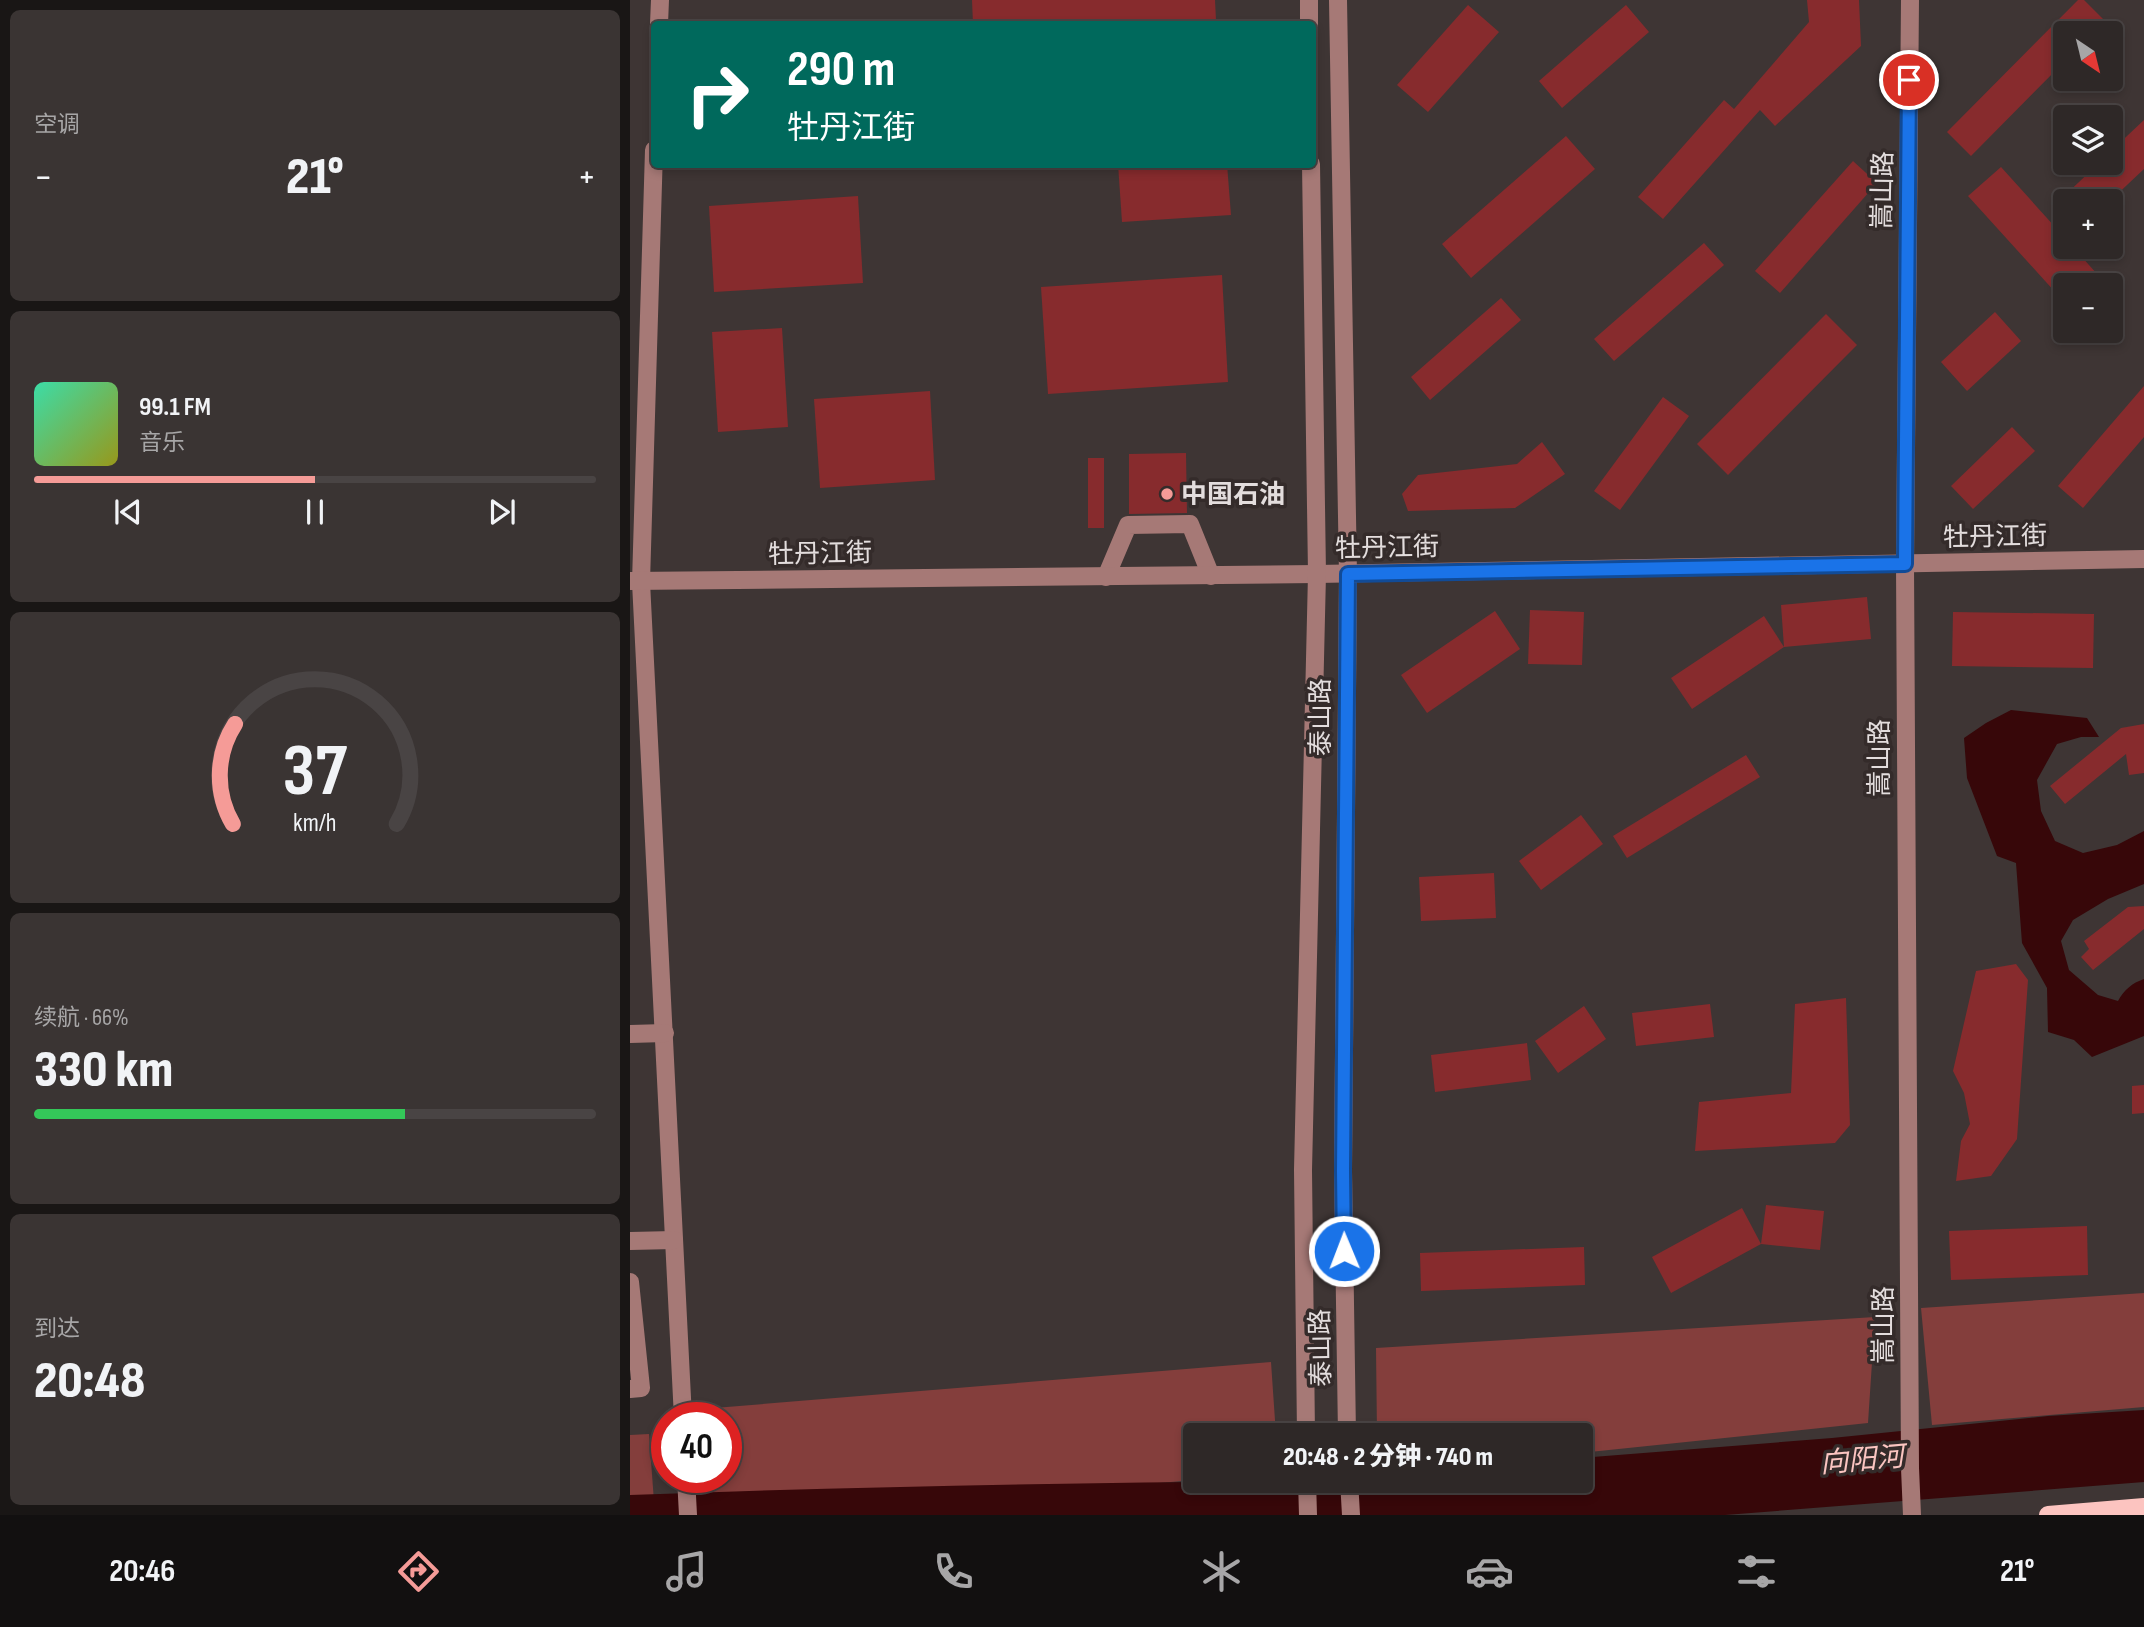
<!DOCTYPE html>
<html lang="zh">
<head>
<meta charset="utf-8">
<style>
	:root { --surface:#2e2827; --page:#3a3433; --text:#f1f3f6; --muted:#a7a6a7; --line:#494444; --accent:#f59b97 }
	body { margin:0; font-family:"Sofia Sans Condensed","Noto Sans SC",sans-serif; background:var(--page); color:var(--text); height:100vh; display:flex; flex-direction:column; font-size:26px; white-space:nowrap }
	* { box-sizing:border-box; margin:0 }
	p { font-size:23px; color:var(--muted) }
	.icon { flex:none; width:38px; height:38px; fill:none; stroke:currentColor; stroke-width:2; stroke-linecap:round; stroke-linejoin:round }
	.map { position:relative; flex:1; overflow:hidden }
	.side { display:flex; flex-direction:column; gap:10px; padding:10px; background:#191615; width:630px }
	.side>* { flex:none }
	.guide { position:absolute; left:21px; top:21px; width:665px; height:147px; border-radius:7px; box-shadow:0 4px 10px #0003,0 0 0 2px var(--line); background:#00695c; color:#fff; overflow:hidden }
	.needle { width:46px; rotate:145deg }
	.controls { position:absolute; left:1423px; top:21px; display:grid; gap:14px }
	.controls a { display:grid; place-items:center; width:70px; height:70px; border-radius:7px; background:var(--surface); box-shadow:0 4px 10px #0003,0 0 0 2px var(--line); font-size:35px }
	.speed { position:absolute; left:21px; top:1402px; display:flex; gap:14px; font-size:35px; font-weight:700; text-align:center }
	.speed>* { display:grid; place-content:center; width:91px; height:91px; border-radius:50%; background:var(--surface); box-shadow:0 4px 10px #0003,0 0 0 2px var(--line); line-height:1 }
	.speed .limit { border:10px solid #d22; background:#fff; color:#111 }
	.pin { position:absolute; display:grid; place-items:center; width:60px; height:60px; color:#fff; margin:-30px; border:4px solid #fff; border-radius:50%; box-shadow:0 2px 7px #0007 }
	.me { position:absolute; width:77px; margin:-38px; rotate:359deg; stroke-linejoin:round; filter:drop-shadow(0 0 5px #0008) }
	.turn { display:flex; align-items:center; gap:24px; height:147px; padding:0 21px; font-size:32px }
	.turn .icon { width:91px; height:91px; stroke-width:2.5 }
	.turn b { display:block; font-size:49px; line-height:60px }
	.big { font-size:52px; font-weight:800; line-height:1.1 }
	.side .tile { flex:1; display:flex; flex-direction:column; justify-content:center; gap:10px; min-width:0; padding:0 24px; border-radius:10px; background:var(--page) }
	.side .dial { align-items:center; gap:0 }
	.dial svg { height:182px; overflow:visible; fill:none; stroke:var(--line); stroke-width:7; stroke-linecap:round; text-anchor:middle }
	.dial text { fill:var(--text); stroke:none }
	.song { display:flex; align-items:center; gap:21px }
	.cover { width:84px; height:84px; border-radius:10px; background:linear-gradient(135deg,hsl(160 70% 55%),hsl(60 70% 35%)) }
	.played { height:7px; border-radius:4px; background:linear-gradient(90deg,var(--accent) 50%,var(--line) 50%) }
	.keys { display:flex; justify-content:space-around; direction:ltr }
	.heat { display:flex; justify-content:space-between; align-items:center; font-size:38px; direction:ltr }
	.charge { height:10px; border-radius:5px; background:linear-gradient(90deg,#34c759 66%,var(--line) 0) }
	.trip { position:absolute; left:553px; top:1423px; width:410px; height:70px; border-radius:7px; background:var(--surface); box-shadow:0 4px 10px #0003,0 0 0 2px var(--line); font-weight:800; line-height:70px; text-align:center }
	.tabs { display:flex; height:112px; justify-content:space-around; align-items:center; background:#121010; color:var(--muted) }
	.tabs .icon { width:49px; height:49px }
	.tabs .current { color:var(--accent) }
	.tabs b { font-size:32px; color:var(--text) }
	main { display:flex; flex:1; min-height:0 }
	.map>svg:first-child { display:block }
</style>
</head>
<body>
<main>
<section class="side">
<div class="tile"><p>空调</p>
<div class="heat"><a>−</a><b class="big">21°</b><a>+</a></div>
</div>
<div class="tile">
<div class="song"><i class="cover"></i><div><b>99.1 FM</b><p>音乐</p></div></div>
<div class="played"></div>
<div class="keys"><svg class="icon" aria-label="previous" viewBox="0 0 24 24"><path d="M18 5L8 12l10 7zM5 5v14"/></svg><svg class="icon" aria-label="pause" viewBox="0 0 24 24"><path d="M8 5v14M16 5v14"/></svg><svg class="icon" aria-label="next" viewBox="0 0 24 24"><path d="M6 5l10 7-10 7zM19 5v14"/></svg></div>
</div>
<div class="tile dial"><svg viewBox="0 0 100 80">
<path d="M14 69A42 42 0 1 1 86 69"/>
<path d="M14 69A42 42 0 0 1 15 25" stroke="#f59b97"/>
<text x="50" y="56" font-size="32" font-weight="700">37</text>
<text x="50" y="72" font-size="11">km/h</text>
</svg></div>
<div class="tile"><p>续航 · 66%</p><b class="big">330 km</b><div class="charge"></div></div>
<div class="tile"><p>到达</p><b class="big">20:48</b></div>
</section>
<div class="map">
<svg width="1514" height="1515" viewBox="0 0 1514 1515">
	<rect width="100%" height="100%" fill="#3e3534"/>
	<g fill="#843e3c">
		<path d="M1514,1293V1407L1302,1425L1291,1308Z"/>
		<path d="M1245,1317L1238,1423L950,1453V1435H747L746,1348Z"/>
		<path d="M641,1362L646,1435H565V1480L137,1515H82L78,1477H96V1418L72,1417V1409Z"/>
		<path d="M19,1434L25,1515H0V1435Z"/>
	</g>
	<g fill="#370709">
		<path d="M1381,710L1457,718L1469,737H1451L1427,744L1407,780L1411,811L1425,841L1453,853L1487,845L1514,831V884L1478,899L1443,920L1431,941L1439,970L1468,995L1488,1001C1494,990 1502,983 1514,979V1036L1462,1057L1444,1040L1418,1032L1417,988L1392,943L1386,863L1367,856L1337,778L1334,738L1356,723Z"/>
		<path d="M1514,1410V1482L1095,1515H0V1495C317,1483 633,1480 950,1480V1458L1202,1438L1418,1416Z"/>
	</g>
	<g fill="#872b2d">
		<path d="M342,0H585L586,20L515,24H343Z"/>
		<path d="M1177,0H1229L1231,46L1145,126L1130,110L1033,219L1008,197L1094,100L1104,109L1179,22Z"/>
		<path d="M1448,0H1454L1475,21L1463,33H1435V61L1341,156L1317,132Z"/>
		<path d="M838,5L869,32L798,112L767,85Z"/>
		<path d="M996,5L1019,32L932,108L909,81Z"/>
		<path d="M1514,120V169L1480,201H1429L1469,163H1480V152Z"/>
		<path d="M936,136L965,169L841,278L812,244Z"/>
		<path d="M1223,161L1247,183L1150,293L1125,271Z"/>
		<path d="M488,164H597L601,215L492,222Z"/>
		<path d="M1371,167L1435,238V247H1443L1467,274L1454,285H1435V303L1338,196Z"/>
		<path d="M228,196L233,283L84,292L79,206Z"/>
		<path d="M1074,243L1094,265L984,361L964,339Z"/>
		<path d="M592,275L598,382L418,394L411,287Z"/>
		<path d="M871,298L891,320L800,400L781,377Z"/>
		<path d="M1365,312L1391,341L1337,391L1311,362Z"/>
		<path d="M1196,314L1227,345L1098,475L1067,444Z"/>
		<path d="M152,328L158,427L88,432L82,332Z"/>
		<path d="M1514,386V437L1453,508L1428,486Z"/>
		<path d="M300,391L305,480L190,488L184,399Z"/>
		<path d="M1033,397L1059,416L990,510L964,491Z"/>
		<path d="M1382,427L1405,451L1343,509L1321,486Z"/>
		<path d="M912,442L935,474L885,508L778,511L772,494L788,475L887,464Z"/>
		<path d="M556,453L557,513L499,514V454Z"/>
		<rect x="458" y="458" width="16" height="70"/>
		<path d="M1237,597L1241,639L1154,647L1151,605Z"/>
		<path d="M900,610L954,612L952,665L898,664Z"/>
		<path d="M865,611L890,649L797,713L771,675Z"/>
		<path d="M1323,612L1464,614L1463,668L1322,666Z"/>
		<path d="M1134,616L1154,647L1062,709L1041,678Z"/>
		<path d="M1514,724V773L1499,775L1496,754L1435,804L1420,786L1491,728Z"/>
		<path d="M1116,755L1130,777L997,858L983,836Z"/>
		<path d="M951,815L973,844L911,890L889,861Z"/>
		<path d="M864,873L866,918L791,921L789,877Z"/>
		<path d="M1514,906V929L1463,970L1451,957L1459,949L1454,941L1498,907Z"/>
		<path d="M1386,964L1398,980L1387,1139L1361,1176L1326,1181L1331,1141L1340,1124L1334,1093L1323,1071L1346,971Z"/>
		<path d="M1216,998L1220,1125L1205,1143L1065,1151L1069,1102L1161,1093L1165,1004Z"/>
		<path d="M1080,1004L1084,1037L1006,1046L1002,1013Z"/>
		<path d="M954,1006L976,1039L928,1073L905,1041Z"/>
		<path d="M897,1043L901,1080L805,1092L801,1055Z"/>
		<path d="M1514,1085V1113L1502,1114V1086Z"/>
		<path d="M1136,1205L1194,1211L1190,1250L1131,1244Z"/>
		<path d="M1112,1208L1131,1244L1041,1293L1022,1257Z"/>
		<path d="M1457,1226L1458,1275L1321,1280L1319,1231Z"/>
		<path d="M954,1247L955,1285L791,1291L790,1253Z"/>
	</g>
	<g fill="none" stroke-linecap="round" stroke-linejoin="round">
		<g stroke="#a67976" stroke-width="18">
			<path d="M679,0V24"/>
			<path d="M708,0L718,574L713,1171L717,1435"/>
			<path d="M1280,0L1275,564L1280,1468L1282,1515"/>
			<path d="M29,24L30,0"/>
			<path d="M24,150L11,582L53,1418"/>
			<path d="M476,577L498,525L560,524L581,576"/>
			<path d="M0,581L687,574L1514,559"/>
			<path d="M0,1034L35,1033"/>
			<path d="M0,1241L44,1240"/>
			<path d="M0,1282L11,1388L0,1389"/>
			<path d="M676,1435L673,1170L687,574L681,164"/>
			<path d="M56,1477L58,1515"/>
			<path d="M677,1480L678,1515"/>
			<path d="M719,1480L721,1515"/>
		</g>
		<path stroke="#fcc4c0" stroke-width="18" d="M1418,1515L1514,1507"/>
	</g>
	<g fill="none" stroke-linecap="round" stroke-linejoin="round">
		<g stroke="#114b97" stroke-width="18">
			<path id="route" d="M714,1251L713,1171L718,574L1275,564L1279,80"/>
		</g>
		<use href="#route" stroke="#1a73e8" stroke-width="12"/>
	</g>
	<circle fill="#f59b97" stroke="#342b2a" stroke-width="2.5" cx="537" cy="494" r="7"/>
	<g text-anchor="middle" stroke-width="7" stroke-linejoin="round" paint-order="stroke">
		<g font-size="26" fill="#e3dddd" stroke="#342b2a">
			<text transform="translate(1252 190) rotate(-89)" y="9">嵩山路</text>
			<text transform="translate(1365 536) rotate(-1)" y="9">牡丹江街</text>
			<text transform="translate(757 547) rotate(-1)" y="9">牡丹江街</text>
			<text transform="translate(190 553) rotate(-1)" y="9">牡丹江街</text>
			<text transform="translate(690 717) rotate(-90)" y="9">泰山路</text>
			<text transform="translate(1249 758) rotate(-90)" y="9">嵩山路</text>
			<text transform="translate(1253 1325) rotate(-90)" y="9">嵩山路</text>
			<text transform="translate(690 1348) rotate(-91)" y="9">泰山路</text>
		</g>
		<g font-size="26" font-weight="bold" fill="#e3dddd" stroke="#342b2a" text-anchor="start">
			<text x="551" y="503">中国石油</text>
		</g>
		<g font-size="28" font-style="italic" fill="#fbc5c1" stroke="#342b2a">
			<text transform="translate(1232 1459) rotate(-5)" y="10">向阳河</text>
		</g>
	</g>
</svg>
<div class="controls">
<a><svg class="needle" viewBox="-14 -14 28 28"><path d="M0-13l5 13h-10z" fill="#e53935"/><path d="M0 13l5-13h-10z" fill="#a7a6a7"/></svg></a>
<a><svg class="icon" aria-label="layers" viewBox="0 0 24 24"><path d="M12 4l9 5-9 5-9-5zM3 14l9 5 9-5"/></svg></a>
<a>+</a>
<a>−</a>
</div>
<div class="speed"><div class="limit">40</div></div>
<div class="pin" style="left:1279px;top:80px;background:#d93025"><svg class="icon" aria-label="arrive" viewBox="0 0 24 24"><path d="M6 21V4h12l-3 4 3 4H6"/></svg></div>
<svg class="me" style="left:714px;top:1251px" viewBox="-20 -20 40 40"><circle r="17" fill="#1a73e8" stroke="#fff" stroke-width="3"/><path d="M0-11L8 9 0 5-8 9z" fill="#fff"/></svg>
<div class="trip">20:48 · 2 分钟 · 740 m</div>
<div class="guide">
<div class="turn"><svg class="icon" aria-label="right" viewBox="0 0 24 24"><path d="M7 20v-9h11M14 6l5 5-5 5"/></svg><div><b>290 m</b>牡丹江街</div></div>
</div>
</div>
</main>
<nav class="tabs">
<b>20:46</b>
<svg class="icon current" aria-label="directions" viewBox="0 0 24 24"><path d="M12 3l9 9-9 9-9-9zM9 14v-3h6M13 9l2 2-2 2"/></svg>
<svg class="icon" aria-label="music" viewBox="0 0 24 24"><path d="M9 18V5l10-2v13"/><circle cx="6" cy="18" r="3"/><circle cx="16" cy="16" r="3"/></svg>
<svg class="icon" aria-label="phone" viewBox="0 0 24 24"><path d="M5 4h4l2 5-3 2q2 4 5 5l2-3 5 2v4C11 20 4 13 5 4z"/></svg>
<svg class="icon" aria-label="climate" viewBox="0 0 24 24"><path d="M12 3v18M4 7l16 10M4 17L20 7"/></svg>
<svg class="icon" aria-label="car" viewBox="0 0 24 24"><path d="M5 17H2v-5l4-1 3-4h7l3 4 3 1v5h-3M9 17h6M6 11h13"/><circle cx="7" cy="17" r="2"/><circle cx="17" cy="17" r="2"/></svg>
<svg class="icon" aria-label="filters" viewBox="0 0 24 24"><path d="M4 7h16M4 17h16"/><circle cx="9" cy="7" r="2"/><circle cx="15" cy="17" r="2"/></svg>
<b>21°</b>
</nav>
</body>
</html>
